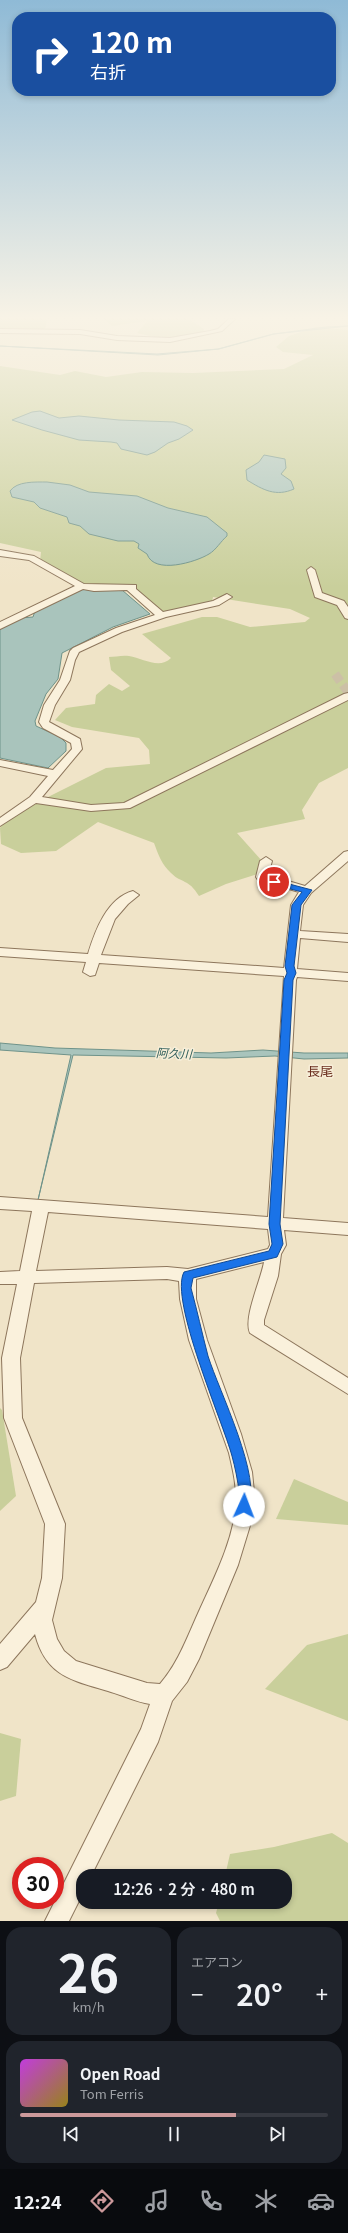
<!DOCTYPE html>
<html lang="ja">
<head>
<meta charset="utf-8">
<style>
	:root { --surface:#171b24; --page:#20242c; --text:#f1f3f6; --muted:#9ea1a6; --line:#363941; --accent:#cc999b }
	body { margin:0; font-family:Georgia,"Noto Sans JP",serif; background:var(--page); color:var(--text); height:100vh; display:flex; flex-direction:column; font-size:15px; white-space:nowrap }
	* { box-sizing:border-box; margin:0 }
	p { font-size:13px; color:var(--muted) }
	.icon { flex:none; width:22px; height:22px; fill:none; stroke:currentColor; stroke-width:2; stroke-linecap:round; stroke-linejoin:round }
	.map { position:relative; height:1921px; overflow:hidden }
	.details { display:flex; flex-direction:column; gap:6px; padding:6px; background:#0d0f14; flex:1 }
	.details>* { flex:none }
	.guide { position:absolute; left:12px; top:12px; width:324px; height:84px; border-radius:16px; box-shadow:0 2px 6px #0003; background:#1a4fa0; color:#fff; overflow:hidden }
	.speed { position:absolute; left:12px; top:1857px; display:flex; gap:8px; font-size:20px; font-weight:700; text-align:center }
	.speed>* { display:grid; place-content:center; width:52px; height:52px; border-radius:50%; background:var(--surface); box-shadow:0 2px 6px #0003; line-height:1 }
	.speed .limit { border:6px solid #d22; background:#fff; color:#111 }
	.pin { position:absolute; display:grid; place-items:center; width:34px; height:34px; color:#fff; margin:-17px; border:2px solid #fff; border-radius:50%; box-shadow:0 1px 4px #0007 }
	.me { position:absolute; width:44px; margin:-22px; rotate:2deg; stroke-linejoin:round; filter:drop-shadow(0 0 3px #0008) }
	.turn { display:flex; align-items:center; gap:14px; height:84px; padding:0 12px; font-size:18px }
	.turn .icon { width:52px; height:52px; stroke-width:2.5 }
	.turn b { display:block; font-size:28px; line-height:34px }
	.big { font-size:30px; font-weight:600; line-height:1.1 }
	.details .tile { flex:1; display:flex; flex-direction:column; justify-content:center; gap:6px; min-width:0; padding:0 14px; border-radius:16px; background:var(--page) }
	.details .dial { align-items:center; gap:0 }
	.dial b { font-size:52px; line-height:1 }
	.song { display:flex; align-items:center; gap:12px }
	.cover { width:48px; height:48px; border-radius:6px; background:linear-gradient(135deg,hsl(290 70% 55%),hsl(50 70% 35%)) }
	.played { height:4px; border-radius:2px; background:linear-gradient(90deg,var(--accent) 70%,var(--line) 70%) }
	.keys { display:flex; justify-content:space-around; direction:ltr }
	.heat { display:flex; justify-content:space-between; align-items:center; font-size:22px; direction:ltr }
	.details .tiles { flex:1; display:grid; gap:6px; grid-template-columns:1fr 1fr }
	.tile:last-child { grid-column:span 2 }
	.trip { position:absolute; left:76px; top:1869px; width:216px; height:40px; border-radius:16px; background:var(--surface); box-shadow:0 2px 6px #0003; font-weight:600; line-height:40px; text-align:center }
	.tab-bar { display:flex; height:64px; justify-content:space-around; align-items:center; background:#090b0e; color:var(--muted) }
	.tab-bar .icon { width:28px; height:28px }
	.tab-bar .current { color:var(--accent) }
	.tab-bar b { font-size:18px; color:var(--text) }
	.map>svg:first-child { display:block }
</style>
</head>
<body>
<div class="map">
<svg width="348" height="1921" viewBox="0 0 348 1921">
	<rect width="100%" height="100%" fill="#f0e4c8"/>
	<g fill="#c9cf9b">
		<path d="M0,319H47L45,330L0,328Z"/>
		<path d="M104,319H189L204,329L203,335L167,340L137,333L147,321L112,326Z"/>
		<path d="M316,327L348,330V768L319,783L302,810L305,819L237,833L270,870L226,884L199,896C188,878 182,884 171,873C162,865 158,854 154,843L98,822L56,851L21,853L1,844L0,828L5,821L46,798L106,768L150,764L149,750L139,738L72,727L55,720L66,708L95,704L96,695L109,684L122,691L130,686L111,670L109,657C115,657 122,655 129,656C143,658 159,670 171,658L142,634L202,617H217L250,627L305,622L310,618L290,609L213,597L212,602L162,612L131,585H83L40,562L41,552L0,543V366L60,375L75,371L106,377L142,372L193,373L284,369L313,355L283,352L276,347L289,336Z"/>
		<path d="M0,1408L2,1410L16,1496L0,1511Z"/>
		<path d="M294,1479L348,1502V1525L276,1519Z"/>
		<path d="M348,1634V1721L265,1689L307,1645Z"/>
		<path d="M0,1733L21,1739L16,1796L0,1801Z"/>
		<path d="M332,1833L348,1843V1921H220L216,1913L219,1902H285V1876H225L230,1854L274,1847Z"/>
	</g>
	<g fill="#a9c4bc" stroke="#6f938a">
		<path d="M348,326L274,334L219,349L158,355L0,346L157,354L218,349L273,334L326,327Z"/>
		<path d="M40,411L59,418L79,416L119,420L174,422L187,426L193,430L179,439L168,443L155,452L147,455L121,449L117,443L111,442L79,440L42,430L12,420L32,412Z"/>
		<path d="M264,455L285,459L286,468L281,474L291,481L294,489C276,497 263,490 247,480L246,470L259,462Z"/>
		<path d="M47,482L70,485L89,492L137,496L168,508L207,517L227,533V536C221,541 216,550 209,554C196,562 154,575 147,554L138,548L139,544L134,541H118L89,534L80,526L69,523L67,517L40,508L34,502L12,497L10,491C17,481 35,482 47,482Z"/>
		<path d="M83,589L122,590L150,614L113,627L62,653L58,679L46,694L35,721L36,726L60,737L66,743V751L48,768L0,758V628L20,618L33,617L35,611Z"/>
		<path d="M0,1043L55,1048L211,1053L263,1050L304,1053H348V1058L304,1059L275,1056L226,1058L73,1055L38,1200L71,1055L0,1050Z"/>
	</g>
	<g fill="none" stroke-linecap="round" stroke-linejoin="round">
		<path stroke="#ccc0a6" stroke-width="9" stroke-dasharray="9 4.5" stroke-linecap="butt" d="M335,674L348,692"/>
		<g stroke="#8d765c" stroke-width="2">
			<g id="minor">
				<path d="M229,319H235L222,331L170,342L117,340L80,334L0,333V329L80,330L117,336L170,338L210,331L218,329Z"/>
				<path d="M0,550L34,556L84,584L136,585V589L163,612L213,601L227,594L232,597L219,605L166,617L122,632L79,652L75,660L70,680L55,705L49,722L80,739L82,749L42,797L91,805L124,803L344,694L348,693V700L130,808L91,811L36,803L0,826V818L30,797L48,776L0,766V760L53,770L72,749L71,743L43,728L39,722L44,705L60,680L70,651L73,648L116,628L155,615L127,590L94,591L83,589L0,629V622L75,586L29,560L0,556Z"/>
				<path d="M311,567L315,570L322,593L344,601L348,607V619L345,618L337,605L315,597L307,570Z"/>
				<path d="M348,851V861L311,893L303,905L300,931L348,934V942L300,938L297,969L348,973V981L297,977L296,980L283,1218L348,1223V1235L284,1230L286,1245L281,1254L278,1276L264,1320V1325L348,1378V1394L250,1333C243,1318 261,1280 264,1262L196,1279V1299L207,1340L241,1434L252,1472L254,1492L252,1519L238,1565L199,1659L187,1682L172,1701L158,1742L91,1876H83V1893L69,1921H45L141,1729L150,1704C136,1702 122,1695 108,1691C71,1680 46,1676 35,1634L7,1667L0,1670V1644L36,1602L42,1578L45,1524L4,1418L2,1358L17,1284H0V1272L20,1271L32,1211L0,1209V1197L268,1217L284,976L99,963L95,975L90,976L83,972L86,962L0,956V948L88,954C95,931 107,898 133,891L139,895L128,904L115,919L101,955L284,968L291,905L299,892L258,880L256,877L260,861L266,857L272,861L268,875L305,886L344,852ZM48,1212L268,1229L270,1245L268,1249L188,1269L167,1267L36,1271ZM167,1279L179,1281L180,1299L189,1340L229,1453C233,1470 237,1487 236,1505C233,1541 215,1576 200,1609C188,1635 179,1662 160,1684L147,1683L76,1661L64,1651L57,1639L52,1620L62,1578L65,1524L22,1418L20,1358L34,1283Z"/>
			</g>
		</g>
		<use href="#minor" fill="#faf1dc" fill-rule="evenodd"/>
	</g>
	<linearGradient id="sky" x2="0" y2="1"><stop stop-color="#8fbad6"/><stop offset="0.54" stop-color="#f8f3e6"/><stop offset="1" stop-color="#f8f3e6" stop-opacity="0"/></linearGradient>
	<rect width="348" height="588" fill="url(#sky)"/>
	<path fill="#1a73e8" stroke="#114b97" d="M274,880L312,890L301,905L294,966L296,973L293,980L280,1224L283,1244L277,1257L193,1278L191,1288C197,1310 202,1333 208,1356C219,1391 263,1478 248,1510L244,1512L239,1510C236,1504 239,1499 239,1492C238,1481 235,1467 232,1456C223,1422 169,1300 184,1272L269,1251L272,1244L269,1224L284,980L287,973L285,966L292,905L302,892L271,884L269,882Z"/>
	<g text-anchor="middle" stroke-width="3" stroke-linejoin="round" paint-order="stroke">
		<g font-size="12" font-style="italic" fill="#2f5d5a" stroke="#f7eed8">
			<text transform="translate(174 1054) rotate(2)" y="4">阿久川</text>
		</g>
		<g font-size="13" fill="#6b2e1e" stroke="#f7eed8">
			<text x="320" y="1076">長尾</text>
		</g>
	</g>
</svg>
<div class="speed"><div class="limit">30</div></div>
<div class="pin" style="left:274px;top:882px;background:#d93025"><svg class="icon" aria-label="arrive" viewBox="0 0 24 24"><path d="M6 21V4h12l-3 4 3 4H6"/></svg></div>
<svg class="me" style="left:244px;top:1506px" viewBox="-20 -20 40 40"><circle r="19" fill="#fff"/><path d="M0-13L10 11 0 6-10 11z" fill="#1a73e8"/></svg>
<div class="trip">12:26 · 2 分 · 480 m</div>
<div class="guide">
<div class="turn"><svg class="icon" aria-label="right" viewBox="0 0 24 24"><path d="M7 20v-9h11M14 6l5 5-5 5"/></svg><div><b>120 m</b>右折</div></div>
</div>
</div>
<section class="details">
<div class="tiles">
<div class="tile dial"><b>26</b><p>km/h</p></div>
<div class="tile"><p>エアコン</p>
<div class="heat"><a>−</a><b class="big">20°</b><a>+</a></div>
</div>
<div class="tile">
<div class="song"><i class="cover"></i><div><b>Open Road</b><p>Tom Ferris</p></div></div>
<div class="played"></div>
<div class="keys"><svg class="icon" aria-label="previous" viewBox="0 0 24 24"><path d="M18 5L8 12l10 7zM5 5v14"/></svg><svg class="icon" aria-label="pause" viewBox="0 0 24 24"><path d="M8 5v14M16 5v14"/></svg><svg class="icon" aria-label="next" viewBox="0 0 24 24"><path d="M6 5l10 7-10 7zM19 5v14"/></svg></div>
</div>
</div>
</section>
<nav class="tab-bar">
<b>12:24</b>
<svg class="icon current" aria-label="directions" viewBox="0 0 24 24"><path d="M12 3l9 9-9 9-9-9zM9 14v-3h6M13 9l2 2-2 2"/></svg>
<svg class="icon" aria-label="music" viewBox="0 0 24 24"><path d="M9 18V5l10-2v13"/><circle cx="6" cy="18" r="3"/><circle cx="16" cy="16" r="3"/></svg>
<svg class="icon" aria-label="phone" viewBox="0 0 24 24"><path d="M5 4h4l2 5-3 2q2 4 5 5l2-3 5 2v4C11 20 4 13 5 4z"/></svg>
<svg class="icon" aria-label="climate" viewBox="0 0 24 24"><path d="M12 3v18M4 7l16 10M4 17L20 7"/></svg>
<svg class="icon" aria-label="car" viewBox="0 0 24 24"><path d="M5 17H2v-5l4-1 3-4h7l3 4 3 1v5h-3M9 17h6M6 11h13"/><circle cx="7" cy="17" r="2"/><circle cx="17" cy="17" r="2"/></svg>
</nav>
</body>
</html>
